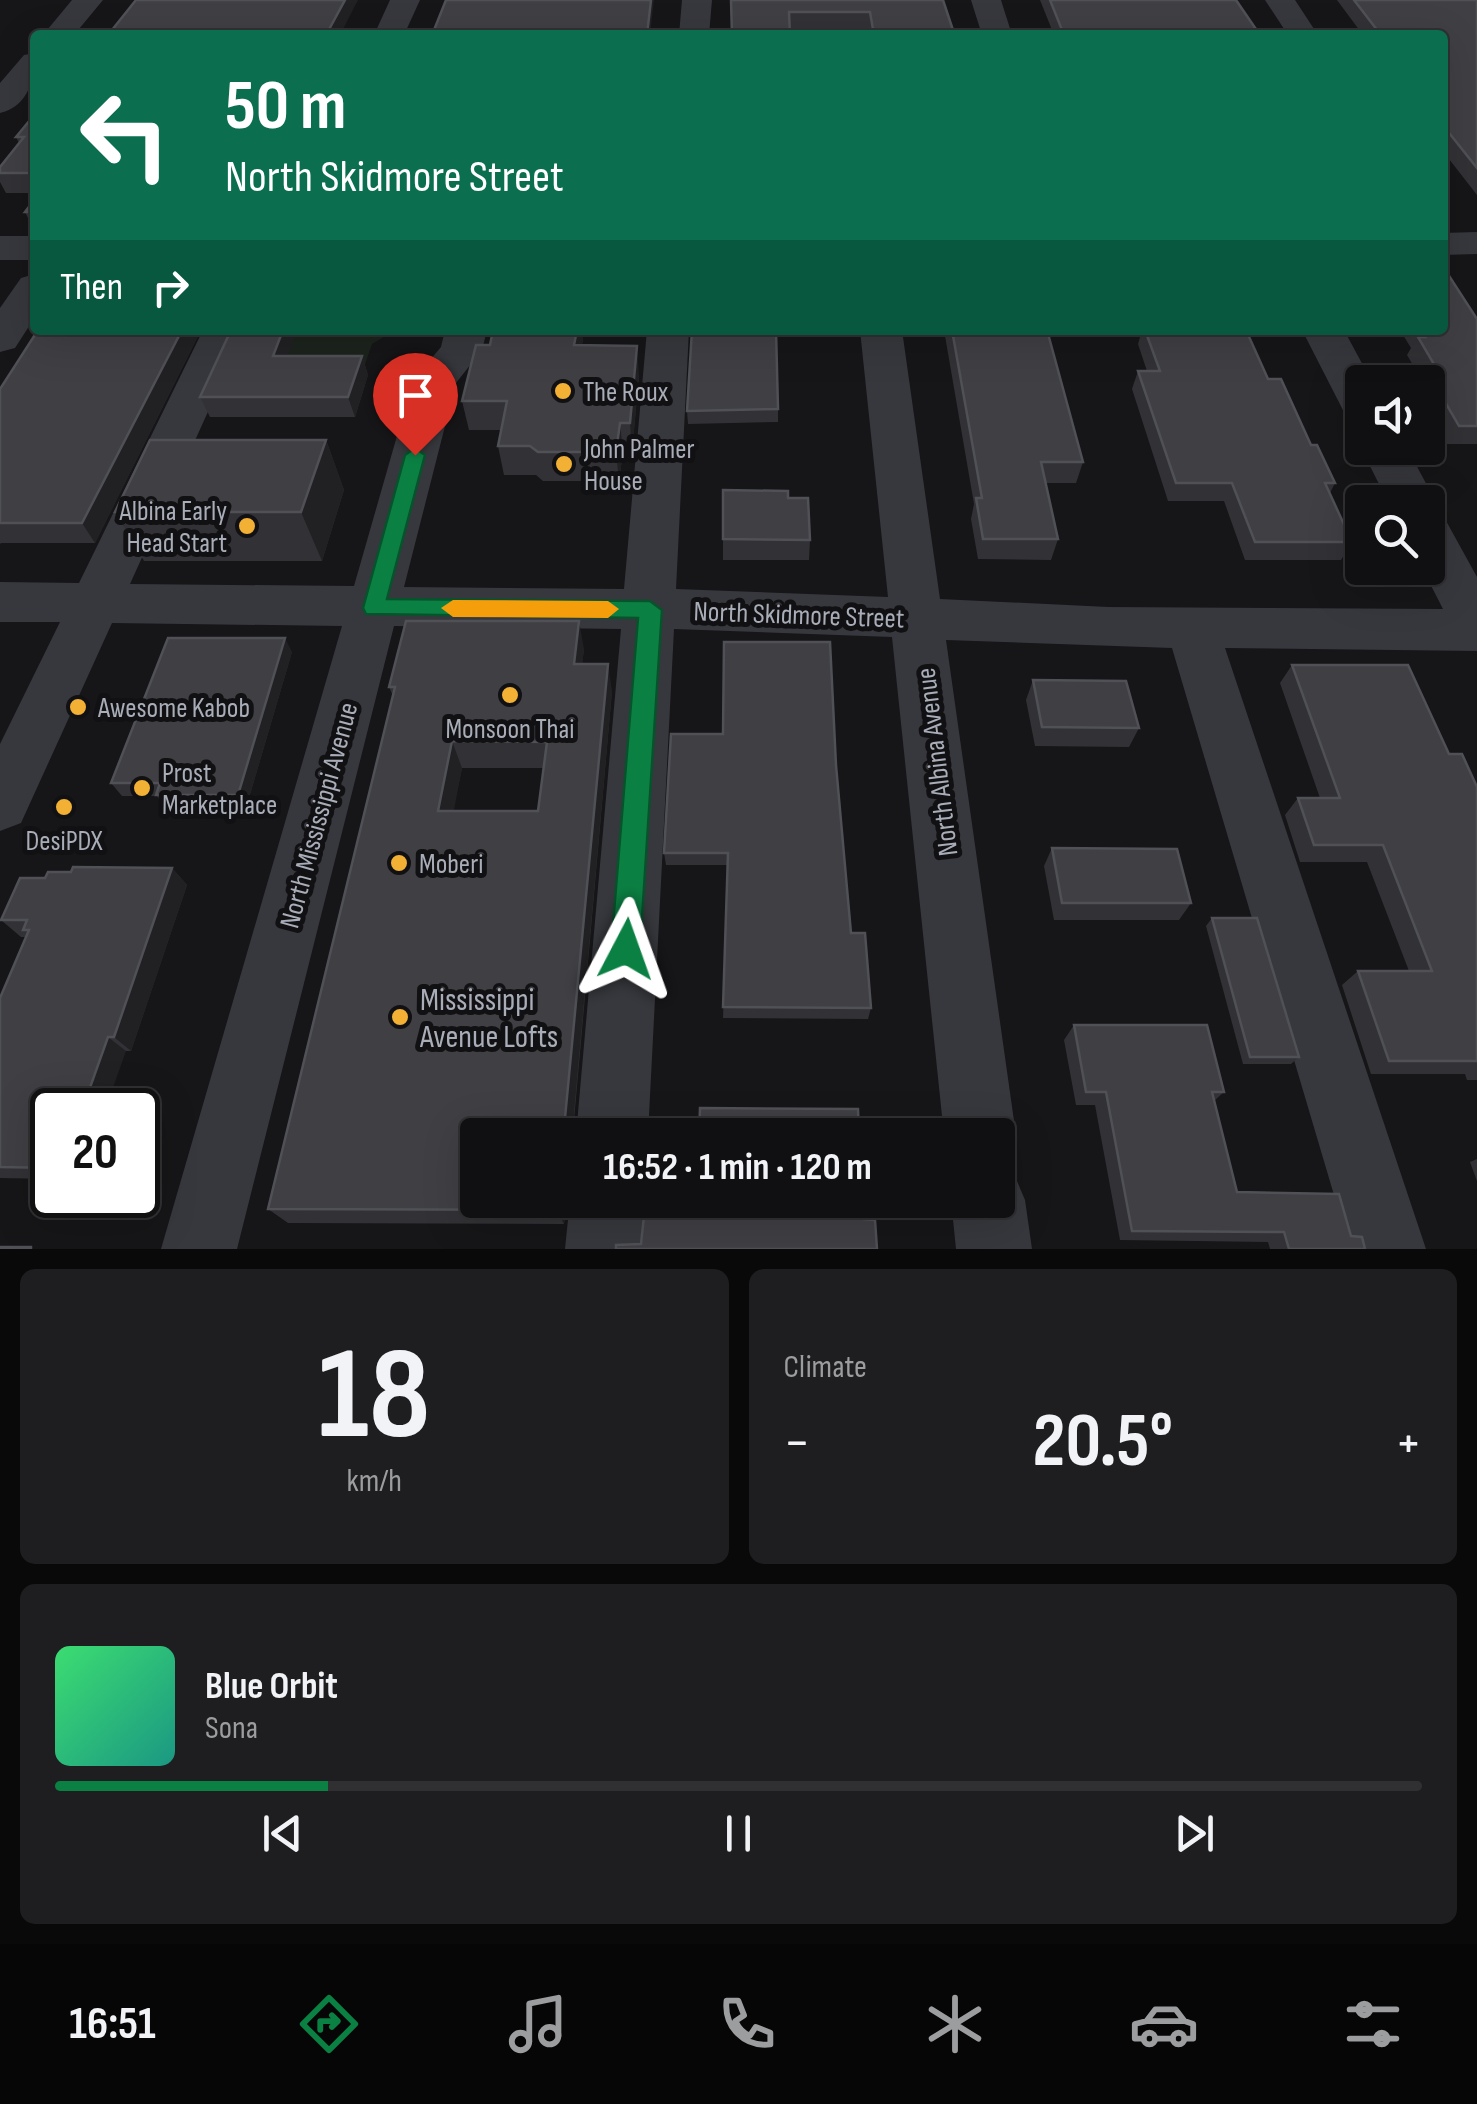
<!DOCTYPE html>
<html lang="en">
<head>
<meta charset="utf-8">
<style>
	:root { --surface:#101012; --page:#1e1e20; --text:#f1f3f6; --muted:#9c9d9f; --line:#303032; --accent:#0b8043 }
	body { margin:0; font-family:"Sofia Sans Condensed",sans-serif; background:var(--page); color:var(--text); height:100vh; display:flex; flex-direction:column; font-size:38px; white-space:nowrap }
	* { box-sizing:border-box; margin:0 }
	p { font-size:32px; color:var(--muted) }
	.icon { flex:none; width:55px; height:55px; fill:none; stroke:currentColor; stroke-width:2; stroke-linecap:round; stroke-linejoin:round }
	.map { position:relative; height:1249px; overflow:hidden }
	.drawer { display:flex; flex-direction:column; gap:20px; padding:20px; background:#09090a; flex:1 }
	.drawer>* { flex:none }
	.guide { position:absolute; left:30px; top:30px; width:1418px; height:305px; border-radius:10px; box-shadow:0 10px 40px #0002,0 0 0 2px var(--line); background:#0b6e4f; color:#fff; overflow:hidden }
	.fabs { position:absolute; left:1345px; top:365px; display:grid; gap:20px }
	.fabs a { display:grid; place-items:center; width:100px; height:100px; border-radius:10px; background:var(--surface); box-shadow:0 10px 40px #0002,0 0 0 2px var(--line); font-size:50px }
	.speed { position:absolute; left:30px; top:1088px; display:flex; gap:20px; font-size:50px; font-weight:700; text-align:center }
	.speed>* { display:grid; place-content:center; width:130px; height:130px; border-radius:50%; background:var(--surface); box-shadow:0 10px 40px #0002,0 0 0 2px var(--line); line-height:1 }
	.speed .limit { border:5px solid #111; border-radius:15px; background:#fff; color:#111 }
	.pin { position:absolute; display:grid; place-items:center; width:85px; height:85px; color:#fff; margin:-102px -42px; border-radius:50% 50% 50% 0; rotate:-45deg; box-shadow:0 0 10px #0007 }
	.pin .icon { rotate:45deg }
	.me { position:absolute; width:110px; margin:-55px; rotate:4deg; stroke-linejoin:round; filter:drop-shadow(0 0 8px #0008) }
	.turn { display:flex; align-items:center; gap:35px; height:210px; padding:0 30px; font-size:45px }
	.turn .icon { width:130px; height:130px; stroke-width:2.5 }
	.turn b { display:block; font-size:70px; line-height:85px }
	.then { display:flex; align-items:center; height:95px; padding:0 30px; background:#0003; gap:20px; font-size:38px }
	.big { font-size:75px; font-weight:700; line-height:1.1 }
	.drawer .tile { flex:1; display:flex; flex-direction:column; justify-content:center; gap:15px; min-width:0; padding:0 35px; border-radius:15px; background:var(--page) }
	.drawer .dial { align-items:center; gap:0 }
	.dial b { font-size:130px; line-height:1 }
	.song { display:flex; align-items:center; gap:30px }
	.cover { width:120px; height:120px; border-radius:15px; background:linear-gradient(135deg,hsl(140 70% 55%),hsl(170 70% 35%)) }
	.played { height:10px; border-radius:5px; background:linear-gradient(90deg,var(--accent) 20%,var(--line) 20%) }
	.keys { display:flex; justify-content:space-around; direction:ltr }
	.heat { display:flex; justify-content:space-between; align-items:center; font-size:55px; direction:ltr }
	.drawer .tiles { flex:1; display:grid; gap:20px; grid-template-columns:1fr 1fr }
	.tile:last-child { grid-column:span 2 }
	.trip { position:absolute; left:460px; top:1118px; width:555px; height:100px; border-radius:10px; background:var(--surface); box-shadow:0 10px 40px #0002,0 0 0 2px var(--line); font-weight:700; line-height:100px; text-align:center }
	.tabs { display:flex; height:160px; justify-content:space-around; align-items:center; background:#060607; color:var(--muted) }
	.tabs .icon { width:70px; height:70px }
	.tabs .selected { color:var(--accent) }
	.tabs b { font-size:45px; color:var(--text) }
	.map>svg:first-child { display:block }
</style>
</head>
<body>
<div class="map">
<svg width="1477" height="1249" viewBox="0 0 1477 1249">
	<rect width="100%" height="100%" fill="#161618"/>
	<path fill="#1c231d" d="M259,330H395L372,344L362,373H240Z"/>
	<g fill="none" stroke-linecap="round" stroke-linejoin="round">
		<g fill="#37383d" fill-rule="evenodd">
			<path d="M72,0H103L74,35H43Z"/>
			<path d="M390,0H420L404,35H374Z"/>
			<path d="M682,0H712L709,35H679Z"/>
			<path d="M971,0H1001L1012,35H982Z"/>
			<path d="M1265,0H1295L1318,35H1288Z"/>
			<path d="M35,53C35,78 29,106 0,113V83L24,55Z"/>
			<path d="M1477,232V254L1442,255V233Z"/>
			<rect x="0" y="236" width="35" height="24"/>
			<path d="M35,274V317L15,348L0,352V308L21,278Z"/>
			<path d="M203,330H245L130,584L354,586L413,380L441,347L445,330H487L482,350L456,383L404,587L624,589L647,330H689L676,589L888,597L860,330H902L940,599L1108,607L1443,609L1422,568H1428V502H1388L1361,448H1407L1436,502L1428,514L1445,519L1477,577V651L1225,648L1426,1249H1350L1172,648L946,640L1016,1135L1005,1160L998,1164V1135H944L892,637L674,629L648,1135H576L621,629L394,626L237,1249H161L342,626L112,623L21,823L0,831V744L60,622H0V582L79,583Z"/>
			<path d="M1302,330H1344L1372,382H1362V420L1346,416Z"/>
			<path d="M998,1167L1014,1174L1025,1200L1032,1249H956L951,1200H998Z"/>
			<path d="M570,1200H644L641,1249H565Z"/>
		</g>
	</g>
	<g fill="#323236" fill-rule="evenodd">
		<path d="M731,0H943L953,30L952,35H869L868,31H790Z"/>
		<path d="M1040,0H1236L1260,35H1054Z"/>
		<path d="M1337,0H1477V195L1442,150V35H1363Z"/>
		<path d="M35,114V193H6L0,182V167L19,143L16,137Z"/>
		<path d="M35,199V232L25,212Z"/>
		<path d="M1477,319V444H1447L1428,410V382H1423L1407,355L1411,348L1400,330H1442Z"/>
		<path d="M38,330H201L95,543H1L0,544V389Z"/>
		<path d="M493,330H584L582,345L639,375L632,452H623L619,481H543L536,475H504L498,446L501,430H469L462,401L490,345Z"/>
		<path d="M944,330H1047L1083,462L1076,483H1045L1058,539L1051,560L978,559L971,519L974,504Z"/>
		<path d="M1142,330H1246L1268,379L1335,483L1330,493L1352,542L1341,560H1245L1224,501H1168L1132,389L1138,371H1147L1138,344Z"/>
		<path d="M288,356H362L368,375L355,417H210L200,397Z"/>
		<path d="M778,409V422L688,424L687,411Z"/>
		<path d="M326,440L344,490L322,561H144L115,512Z"/>
		<path d="M723,490L788,498L810,540L809,560H723Z"/>
		<path d="M584,649L582,664L612,691L574,1120L478,1200H567L564,1224L288,1223L268,1209L393,696L389,687ZM462,768H543L538,811H453Z"/>
		<path d="M292,652L246,808H166L157,796H122L111,783Z"/>
		<path d="M1292,665L1449,754L1477,787V1080H1467L1465,1074H1371L1342,985L1358,971H1409L1367,862H1300L1285,815L1298,798H1320L1280,683Z"/>
		<path d="M1033,680L1139,728L1129,747L1035,746L1026,700Z"/>
		<path d="M723,734L836,765L851,933L871,1008L868,1019L723,1018L728,865H666L664,853Z"/>
		<path d="M1052,848L1191,903L1179,920H1054L1044,866Z"/>
		<path d="M172,868L187,885L131,1051H126L52,1110V1179L0,1178V998L26,937H21L1,920L45,878L71,872Z"/>
		<path d="M1212,918L1299,1057L1291,1064H1243L1206,926Z"/>
		<path d="M1074,1025L1224,1092L1214,1101L1237,1192L1351,1236L1365,1249H1270L1268,1242L1120,1240L1095,1105H1076L1064,1040Z"/>
		<path d="M1477,1159V1181L1470,1162Z"/>
	</g>
	<g fill="#212124">
		<path d="M345,0H358L340,35H326Z"/>
		<path d="M651,0H654L650,35H647Z"/>
		<path d="M182,330H201L95,543L82,523Z"/>
		<path d="M283,330H298L280,375L273,356Z"/>
		<path d="M577,330H584L578,374L574,345Z"/>
		<path d="M637,346L639,375L632,452L630,423Z"/>
		<path d="M362,356L368,375L355,417L348,397Z"/>
		<path d="M620,423L623,452L619,481L616,452Z"/>
		<path d="M326,440L344,490L322,561L301,512Z"/>
		<path d="M579,621L584,649L579,691L574,664Z"/>
		<path d="M285,638L292,652L246,808L238,795Z"/>
		<path d="M608,664L612,691L572,1135L565,1118Z"/>
		<path d="M452,741L462,768L449,836L438,811Z"/>
		<path d="M172,868L187,885L131,1051L114,1037Z"/>
		<path d="M108,1037L126,1051L105,1110H82Z"/>
		<path d="M580,1122L585,1135H579Z"/>
		<path d="M557,1200H567L564,1224L556,1210Z"/>
	</g>
	<g fill="#3f3f44" stroke="#4f5156" stroke-width="2.5" fill-rule="evenodd">
		<path d="M136,0H345L326,35H108Z"/>
		<path d="M446,0H651L647,35H432Z"/>
		<path d="M731,0H943L953,30H947L948,35H874L870,12H789L790,35H732Z"/>
		<path d="M1050,0H1236L1260,35H1064Z"/>
		<path d="M1354,0H1477V168L1442,124V35H1381Z"/>
		<path d="M35,114V173H0V167L24,137H16Z"/>
		<path d="M35,199V212H25Z"/>
		<path d="M1442,265L1477,319V426H1459L1434,383H1445L1418,337H1425L1421,330H1442Z"/>
		<path d="M38,330H182L82,523H0V389Z"/>
		<path d="M231,330H283L273,356H362L348,397H200Z"/>
		<path d="M493,330H577L574,345L637,346L630,423H620L616,452H538L530,446H498L507,401H462L476,345H490Z"/>
		<path d="M692,330H776L778,409L687,411Z"/>
		<path d="M952,330H1047L1083,462H1041L1058,539H983L976,498H982Z"/>
		<path d="M1145,330H1246L1268,379H1281L1311,445H1317L1335,483H1325L1352,542H1255L1232,483H1176L1138,371H1160Z"/>
		<path d="M150,440H326L301,512H115Z"/>
		<path d="M723,490L788,491V498H808L810,540L723,539Z"/>
		<path d="M406,621H579L574,664H608L565,1118L580,1122L579,1135H478V1200H557L556,1210L268,1209L395,687H389ZM452,741L547,742L538,811H438Z"/>
		<path d="M168,638H285L238,795H156L160,783H111Z"/>
		<path d="M724,642H830L836,765L851,933H865L871,1008L723,1007L728,853H664L671,734H723Z"/>
		<path d="M1292,665H1408L1449,754H1462L1477,787V1061H1389L1358,971H1432L1383,845H1314L1298,798H1340Z"/>
		<path d="M1033,680L1126,681L1139,728L1042,727Z"/>
		<path d="M1052,848L1177,849L1191,903H1062Z"/>
		<path d="M73,867L172,868L114,1037H108L82,1110H52V1168L0,1167V998L29,930H23L27,920H1L20,878H45L48,872H71Z"/>
		<path d="M1212,918H1257L1299,1057H1250Z"/>
		<path d="M1074,1025H1207L1224,1092H1212L1237,1192L1339,1194L1351,1236L1362,1237L1365,1249H1289L1284,1232L1132,1231L1106,1092H1086Z"/>
		<path d="M700,1108L858,1109L859,1135H699Z"/>
		<path d="M698,1200H863L864,1219L875,1220L877,1249H616V1245L641,1244L644,1216H698Z"/>
		<rect x="0" y="1247" width="31" height="2"/>
	</g>
	<path fill="#0b8043" stroke="#07532c" stroke-width="2.5" d="M415,448L425,455L387,599L650,601L662,610L640,949L635,959L626,963L616,959L611,949L638,618L366,614L363,608L405,455Z"/>
	<path fill="#f59e0b" d="M453,600L608,601L619,609L608,618L453,617L441,608Z"/>
	<g fill="#f2b134" stroke="#111113" stroke-width="4">
		<circle cx="563" cy="391" r="10"/>
		<circle cx="564" cy="464" r="10"/>
		<circle cx="247" cy="526" r="10"/>
		<circle cx="510" cy="695" r="10"/>
		<circle cx="78" cy="707" r="10"/>
		<circle cx="142" cy="788" r="10"/>
		<circle cx="64" cy="807" r="10"/>
		<circle cx="399" cy="863" r="10"/>
		<circle cx="400" cy="1017" r="10"/>
	</g>
	<g text-anchor="middle" stroke-width="10" stroke-linejoin="round" paint-order="stroke">
		<g font-size="28" fill="#a8adb8" stroke="#111113" text-anchor="start">
			<text x="583" y="401">The Roux</text>
			<text x="584" y="458">John Palmer<tspan x="584" dy="32">House</tspan></text>
			<text x="227" y="520" text-anchor="end">Albina Early<tspan x="227" dy="32">Head Start</tspan></text>
			<text x="98" y="717">Awesome Kabob</text>
			<text x="510" y="738" text-anchor="middle">Monsoon Thai</text>
			<text x="162" y="782">Prost<tspan x="162" dy="32">Marketplace</tspan></text>
			<text x="64" y="850" text-anchor="middle">DesiPDX</text>
			<text x="419" y="873">Moberi</text>
		</g>
		<g font-size="28" fill="#a8adb8" stroke="#111113">
			<text transform="translate(799 614) rotate(2)" y="10">North Skidmore Street</text>
			<text transform="translate(936 762) rotate(-97)" y="10">North Albina Avenue</text>
			<text transform="translate(318 815) rotate(-75)" y="10">North Mississippi Avenue</text>
		</g>
		<g font-size="32" fill="#a8adb8" stroke="#111113" text-anchor="start">
			<text x="420" y="1010">Mississippi<tspan x="420" dy="37">Avenue Lofts</tspan></text>
		</g>
	</g>
</svg>
<div class="fabs">
<a><svg class="icon" aria-label="sound" viewBox="0 0 24 24"><path d="M4 9h4l5-4v14l-5-4H4zM17 9q2 3 0 6"/></svg></a>
<a><svg class="icon" aria-label="search" viewBox="0 0 24 24"><circle cx="10" cy="10" r="6"/><path d="M15 15l6 6"/></svg></a>
</div>
<div class="speed"><div class="limit">20</div></div>
<div class="pin" style="left:415px;top:455px;background:#d93025"><svg class="icon" aria-label="arrive" viewBox="0 0 24 24"><path d="M6 21V4h12l-3 4 3 4H6"/></svg></div>
<svg class="me" style="left:626px;top:949px" viewBox="-20 -20 40 40"><path d="M0-17L14 15 0 8-14 15z" fill="#0b8043" stroke="#fff" stroke-width="4"/></svg>
<div class="trip">16:52 · 1 min · 120 m</div>
<div class="guide">
<div class="turn"><svg class="icon" aria-label="left" viewBox="0 0 24 24"><path d="M17 20v-9H6M10 6l-5 5 5 5"/></svg><div><b>50 m</b>North Skidmore Street</div></div>
<div class="then">Then<svg class="icon" aria-label="right" viewBox="0 0 24 24"><path d="M7 20v-9h11M14 6l5 5-5 5"/></svg></div>
</div>
</div>
<section class="drawer">
<div class="tiles">
<div class="tile dial"><b>18</b><p>km/h</p></div>
<div class="tile"><p>Climate</p>
<div class="heat"><a>−</a><b class="big">20.5°</b><a>+</a></div>
</div>
<div class="tile">
<div class="song"><i class="cover"></i><div><b>Blue Orbit</b><p>Sona</p></div></div>
<div class="played"></div>
<div class="keys"><svg class="icon" aria-label="previous" viewBox="0 0 24 24"><path d="M18 5L8 12l10 7zM5 5v14"/></svg><svg class="icon" aria-label="pause" viewBox="0 0 24 24"><path d="M8 5v14M16 5v14"/></svg><svg class="icon" aria-label="next" viewBox="0 0 24 24"><path d="M6 5l10 7-10 7zM19 5v14"/></svg></div>
</div>
</div>
</section>
<nav class="tabs">
<b>16:51</b>
<svg class="icon selected" aria-label="directions" viewBox="0 0 24 24"><path d="M12 3l9 9-9 9-9-9zM9 14v-3h6M13 9l2 2-2 2"/></svg>
<svg class="icon" aria-label="music" viewBox="0 0 24 24"><path d="M9 18V5l10-2v13"/><circle cx="6" cy="18" r="3"/><circle cx="16" cy="16" r="3"/></svg>
<svg class="icon" aria-label="phone" viewBox="0 0 24 24"><path d="M5 4h4l2 5-3 2q2 4 5 5l2-3 5 2v4C11 20 4 13 5 4z"/></svg>
<svg class="icon" aria-label="climate" viewBox="0 0 24 24"><path d="M12 3v18M4 7l16 10M4 17L20 7"/></svg>
<svg class="icon" aria-label="car" viewBox="0 0 24 24"><path d="M5 17H2v-5l4-1 3-4h7l3 4 3 1v5h-3M9 17h6M6 11h13"/><circle cx="7" cy="17" r="2"/><circle cx="17" cy="17" r="2"/></svg>
<svg class="icon" aria-label="filters" viewBox="0 0 24 24"><path d="M4 7h16M4 17h16"/><circle cx="9" cy="7" r="2"/><circle cx="15" cy="17" r="2"/></svg>
</nav>
</body>
</html>
